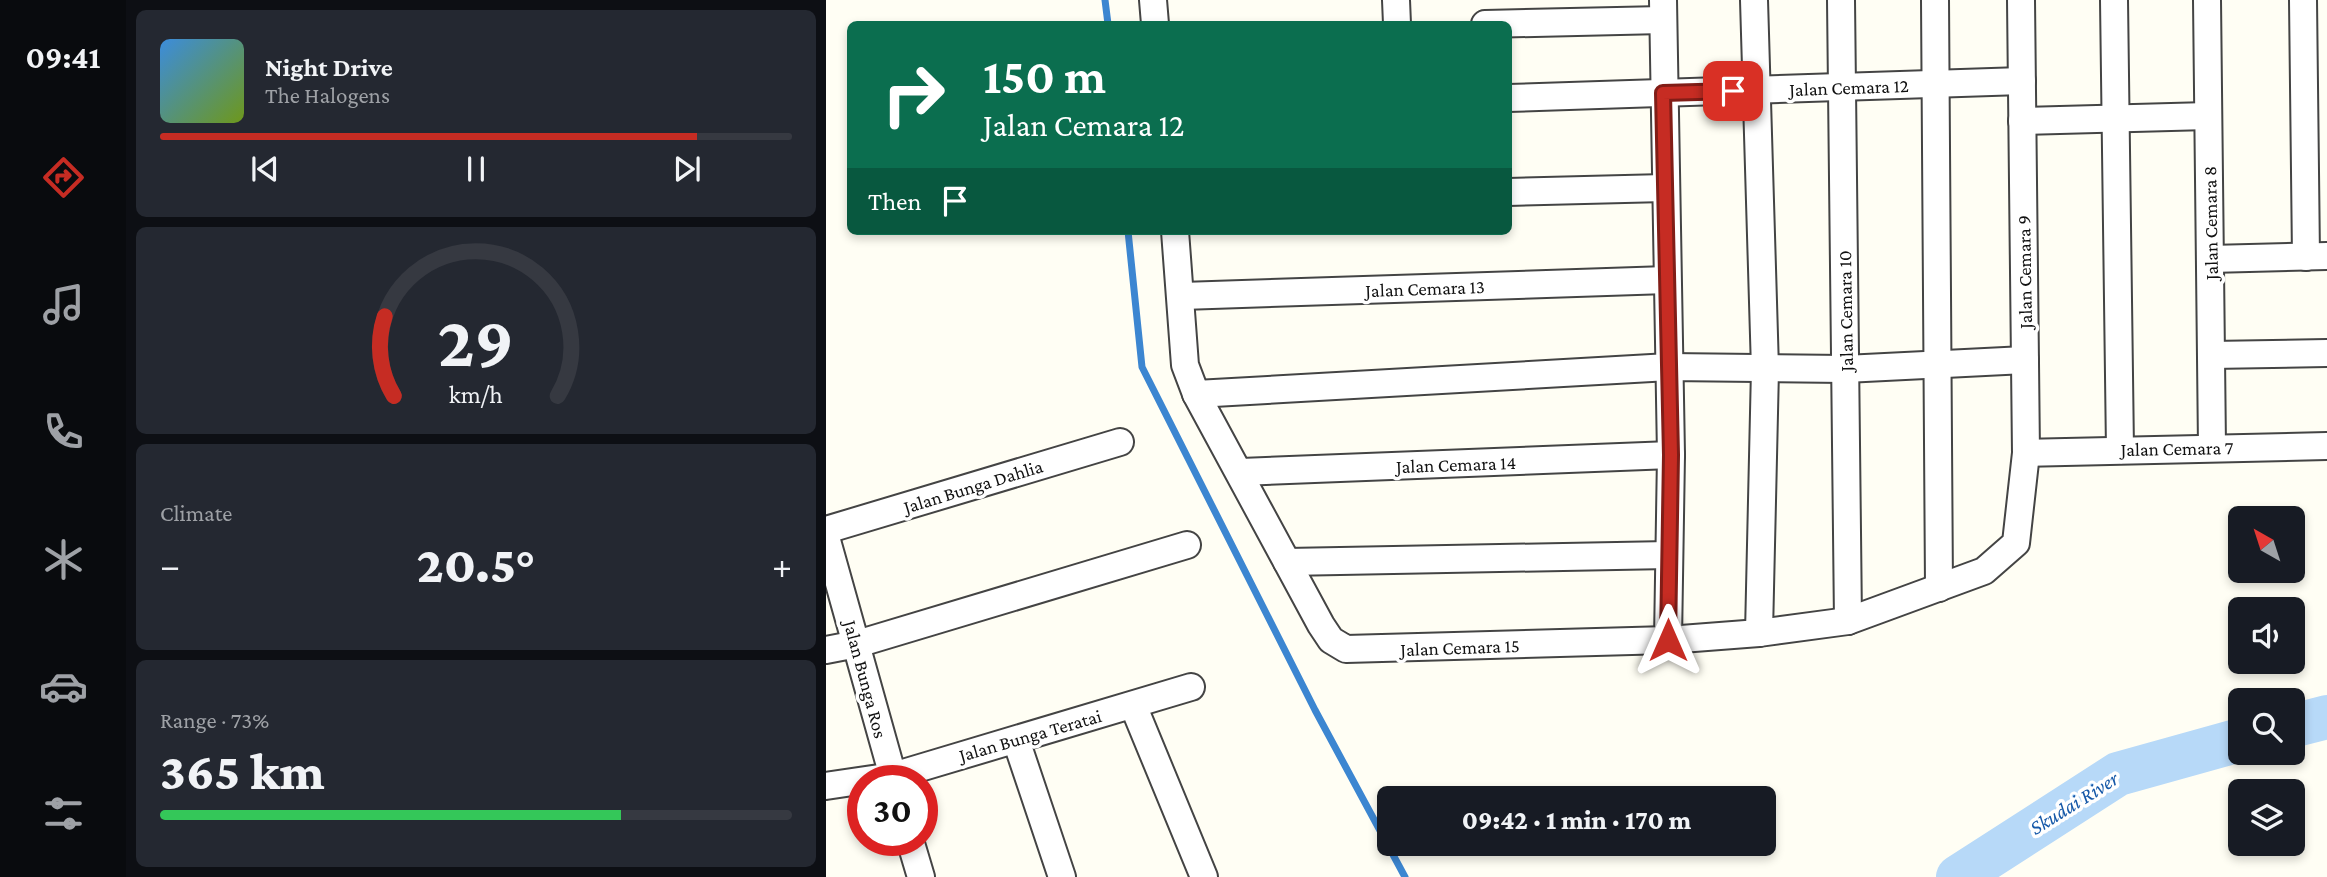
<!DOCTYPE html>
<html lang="en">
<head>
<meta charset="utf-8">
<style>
	:root { --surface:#171b24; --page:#242831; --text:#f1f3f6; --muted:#9ea1a6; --line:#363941; --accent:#c62c23 }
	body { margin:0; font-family:"Crimson Pro",serif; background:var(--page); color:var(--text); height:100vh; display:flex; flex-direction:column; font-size:26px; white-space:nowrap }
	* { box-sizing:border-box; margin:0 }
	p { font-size:23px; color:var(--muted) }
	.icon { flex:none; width:38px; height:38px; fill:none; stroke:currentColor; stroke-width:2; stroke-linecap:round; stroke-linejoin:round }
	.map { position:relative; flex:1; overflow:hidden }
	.side { display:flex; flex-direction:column; gap:10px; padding:10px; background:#0d0f14; width:700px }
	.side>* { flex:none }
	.banner { position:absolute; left:21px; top:21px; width:665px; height:214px; border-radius:10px; box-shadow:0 4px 10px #0003; background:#0b6e4f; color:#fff; overflow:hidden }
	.needle { width:46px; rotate:321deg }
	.tools { position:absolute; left:1402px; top:506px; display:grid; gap:14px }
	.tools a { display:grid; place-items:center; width:77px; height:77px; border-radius:10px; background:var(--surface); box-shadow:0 4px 10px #0003; font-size:35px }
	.speed { position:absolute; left:21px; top:765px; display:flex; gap:14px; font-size:35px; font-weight:700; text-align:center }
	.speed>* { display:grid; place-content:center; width:91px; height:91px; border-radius:50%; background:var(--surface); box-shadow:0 4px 10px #0003; line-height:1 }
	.speed .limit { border:10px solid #d22; background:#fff; color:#111 }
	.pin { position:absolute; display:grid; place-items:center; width:60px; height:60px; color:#fff; margin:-30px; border-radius:14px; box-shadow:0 4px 10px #0006 }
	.me { position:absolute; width:77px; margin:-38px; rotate:0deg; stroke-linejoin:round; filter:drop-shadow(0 0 5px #0008) }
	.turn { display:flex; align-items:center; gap:24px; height:147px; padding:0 21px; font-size:32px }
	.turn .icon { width:91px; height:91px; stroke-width:2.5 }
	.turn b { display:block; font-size:49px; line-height:60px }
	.then { display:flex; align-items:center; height:66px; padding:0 21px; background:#0003; gap:14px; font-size:26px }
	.big { font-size:52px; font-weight:800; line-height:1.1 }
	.side .card { flex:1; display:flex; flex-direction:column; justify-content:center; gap:10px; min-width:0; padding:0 24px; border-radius:10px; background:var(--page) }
	.side .dial { align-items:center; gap:0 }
	.dial svg { height:182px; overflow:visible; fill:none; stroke:var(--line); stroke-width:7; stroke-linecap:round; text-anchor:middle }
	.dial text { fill:var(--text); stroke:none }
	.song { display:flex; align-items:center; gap:21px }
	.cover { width:84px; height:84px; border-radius:10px; background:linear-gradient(135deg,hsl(210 70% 55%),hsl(80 70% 35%)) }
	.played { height:7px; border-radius:4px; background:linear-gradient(90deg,var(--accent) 85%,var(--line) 85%) }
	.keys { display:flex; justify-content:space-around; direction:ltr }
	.heat { display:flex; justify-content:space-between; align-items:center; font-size:38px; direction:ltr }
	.charge { height:10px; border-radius:5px; background:linear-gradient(90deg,#34c759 73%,var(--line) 0) }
	.trip { position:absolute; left:551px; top:786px; width:399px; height:70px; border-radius:10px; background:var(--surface); box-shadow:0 4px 10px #0003; font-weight:800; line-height:70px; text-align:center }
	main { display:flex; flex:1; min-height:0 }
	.tab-bar { display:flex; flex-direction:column; width:126px; justify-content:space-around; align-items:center; background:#090b0e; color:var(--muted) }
	.tab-bar .icon { width:49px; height:49px }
	.tab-bar .on { color:var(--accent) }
	.tab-bar b { font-size:32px; color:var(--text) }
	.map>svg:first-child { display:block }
</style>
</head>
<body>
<main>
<nav class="tab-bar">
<b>09:41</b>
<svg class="icon on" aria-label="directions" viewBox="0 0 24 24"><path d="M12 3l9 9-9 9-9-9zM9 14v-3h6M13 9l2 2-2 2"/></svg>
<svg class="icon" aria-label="music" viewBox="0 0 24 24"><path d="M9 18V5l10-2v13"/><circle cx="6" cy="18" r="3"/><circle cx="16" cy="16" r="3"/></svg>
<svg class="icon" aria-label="phone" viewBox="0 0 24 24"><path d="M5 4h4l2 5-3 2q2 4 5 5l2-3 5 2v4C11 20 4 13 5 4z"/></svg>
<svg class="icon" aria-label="climate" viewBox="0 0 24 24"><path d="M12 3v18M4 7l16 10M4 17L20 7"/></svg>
<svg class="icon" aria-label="car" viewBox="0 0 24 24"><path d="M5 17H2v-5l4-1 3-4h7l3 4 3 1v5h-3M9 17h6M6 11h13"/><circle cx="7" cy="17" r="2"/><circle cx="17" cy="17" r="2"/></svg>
<svg class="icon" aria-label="filters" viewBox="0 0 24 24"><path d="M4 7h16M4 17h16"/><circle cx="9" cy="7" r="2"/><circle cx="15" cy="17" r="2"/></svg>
</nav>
<section class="side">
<div class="card">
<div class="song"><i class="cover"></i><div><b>Night Drive</b><p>The Halogens</p></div></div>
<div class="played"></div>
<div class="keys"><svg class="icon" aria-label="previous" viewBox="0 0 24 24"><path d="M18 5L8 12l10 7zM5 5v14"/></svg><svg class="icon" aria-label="pause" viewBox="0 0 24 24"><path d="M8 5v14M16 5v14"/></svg><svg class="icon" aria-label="next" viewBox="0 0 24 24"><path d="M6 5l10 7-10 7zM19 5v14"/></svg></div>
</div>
<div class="card dial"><svg viewBox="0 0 100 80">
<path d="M14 69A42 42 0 1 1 86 69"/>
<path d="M14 69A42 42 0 0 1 10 34" stroke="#c62c23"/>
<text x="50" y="56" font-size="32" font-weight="700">29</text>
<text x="50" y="72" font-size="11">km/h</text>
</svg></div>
<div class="card"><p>Climate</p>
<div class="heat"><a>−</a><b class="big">20.5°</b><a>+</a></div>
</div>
<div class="card"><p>Range · 73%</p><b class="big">365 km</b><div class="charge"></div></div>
</section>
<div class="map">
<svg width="1501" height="877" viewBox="0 0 1501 877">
	<rect width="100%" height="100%" fill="#fffef4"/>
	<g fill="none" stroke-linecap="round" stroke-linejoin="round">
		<g stroke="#3c86d1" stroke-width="7">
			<path d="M279,0L282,24"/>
			<path d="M302,231L316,367L489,710L579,877"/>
		</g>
		<g stroke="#b7d9f8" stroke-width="44">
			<path d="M1466,726L1501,717"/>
			<path d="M1132,877L1292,774L1414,740"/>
		</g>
		<g stroke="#444" stroke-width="30">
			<g id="minor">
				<path d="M327,0L329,24"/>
				<path d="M570,0L571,24"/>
				<path d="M837,0L845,455L842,640"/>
				<path d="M928,0L939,369L933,633"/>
				<path d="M1015,0L1022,621"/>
				<path d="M1109,0L1113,588"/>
				<path d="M1288,0L1294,450"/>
				<path d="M1381,0L1386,447"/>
				<path d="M1477,0L1480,257"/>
				<path d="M659,24L837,20"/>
				<path d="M682,98L1196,81"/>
				<path d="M1196,121L1382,116"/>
				<path d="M682,192L839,188"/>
				<path d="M349,231L359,365L370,394L495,625L505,640L520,649L842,640L933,633L1022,621L1158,571L1190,543L1200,453L1195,0"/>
				<path d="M1384,259L1501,256"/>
				<path d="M356,296L841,280"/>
				<path d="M1385,355L1501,353"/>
				<path d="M370,394L843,367L1019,369L1199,360"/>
				<path d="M1200,453L1501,446"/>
				<path d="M415,472L845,455"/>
				<path d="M0,530L294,442"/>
				<path d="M0,537L68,780"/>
				<path d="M461,562L843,555"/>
				<path d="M0,650L31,644L361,545"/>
				<path d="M307,705L378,877"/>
				<path d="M190,740L236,877"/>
				<path d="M0,786L67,776L365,687"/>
				<path d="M84,840L95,877"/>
			</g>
		</g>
		<use href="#minor" stroke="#fff" stroke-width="26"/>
	</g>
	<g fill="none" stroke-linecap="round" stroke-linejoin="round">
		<g stroke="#811d17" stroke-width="18">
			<path id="route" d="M842,640L845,455L837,93L907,91"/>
		</g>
		<use href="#route" stroke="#c62c23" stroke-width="12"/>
	</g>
	<g text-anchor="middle" stroke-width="7" stroke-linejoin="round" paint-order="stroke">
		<g font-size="19" fill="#111" stroke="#fff">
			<text transform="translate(1023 87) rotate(-2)" y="7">Jalan Cemara 12</text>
			<text transform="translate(1384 223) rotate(-91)" y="7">Jalan Cemara 8</text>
			<text transform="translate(1198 272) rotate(-91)" y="7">Jalan Cemara 9</text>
			<text transform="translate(599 288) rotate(-2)" y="7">Jalan Cemara 13</text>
			<text transform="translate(1019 311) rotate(-91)" y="7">Jalan Cemara 10</text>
			<text transform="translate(1351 448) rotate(-1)" y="7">Jalan Cemara 7</text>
			<text transform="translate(630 464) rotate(-2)" y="7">Jalan Cemara 14</text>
			<text transform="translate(147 486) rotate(-17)" y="7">Jalan Bunga Dahlia</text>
			<text transform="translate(634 647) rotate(-2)" y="7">Jalan Cemara 15</text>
			<text transform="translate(40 679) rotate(75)" y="7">Jalan Bunga Ros</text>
			<text transform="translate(204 735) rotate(-16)" y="7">Jalan Bunga Teratai</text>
		</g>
		<g font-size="21" font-style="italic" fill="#1558a8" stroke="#fff">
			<text transform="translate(1248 803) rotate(-32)" y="7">Skudai River</text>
		</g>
	</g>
</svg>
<div class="tools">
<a><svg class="needle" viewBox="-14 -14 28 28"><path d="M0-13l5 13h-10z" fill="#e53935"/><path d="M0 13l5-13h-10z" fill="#9ea1a6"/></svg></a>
<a><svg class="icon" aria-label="sound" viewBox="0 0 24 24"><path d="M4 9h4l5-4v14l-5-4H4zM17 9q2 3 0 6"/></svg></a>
<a><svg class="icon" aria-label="search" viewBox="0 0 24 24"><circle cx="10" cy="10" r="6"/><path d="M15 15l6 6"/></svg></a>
<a><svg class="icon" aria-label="layers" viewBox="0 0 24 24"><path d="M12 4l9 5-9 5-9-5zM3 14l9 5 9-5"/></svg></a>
</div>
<div class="speed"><div class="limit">30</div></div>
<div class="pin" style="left:907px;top:91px;background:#d93025"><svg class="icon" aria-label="arrive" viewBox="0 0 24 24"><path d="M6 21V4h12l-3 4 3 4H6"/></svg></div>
<svg class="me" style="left:842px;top:640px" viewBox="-20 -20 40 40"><path d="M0-17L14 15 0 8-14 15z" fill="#c62c23" stroke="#fff" stroke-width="4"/></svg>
<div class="trip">09:42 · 1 min · 170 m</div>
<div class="banner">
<div class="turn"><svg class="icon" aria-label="right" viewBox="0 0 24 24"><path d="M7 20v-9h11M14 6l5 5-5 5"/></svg><div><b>150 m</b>Jalan Cemara 12</div></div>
<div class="then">Then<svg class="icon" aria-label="arrive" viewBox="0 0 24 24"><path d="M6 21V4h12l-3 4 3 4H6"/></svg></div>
</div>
</div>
</main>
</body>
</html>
